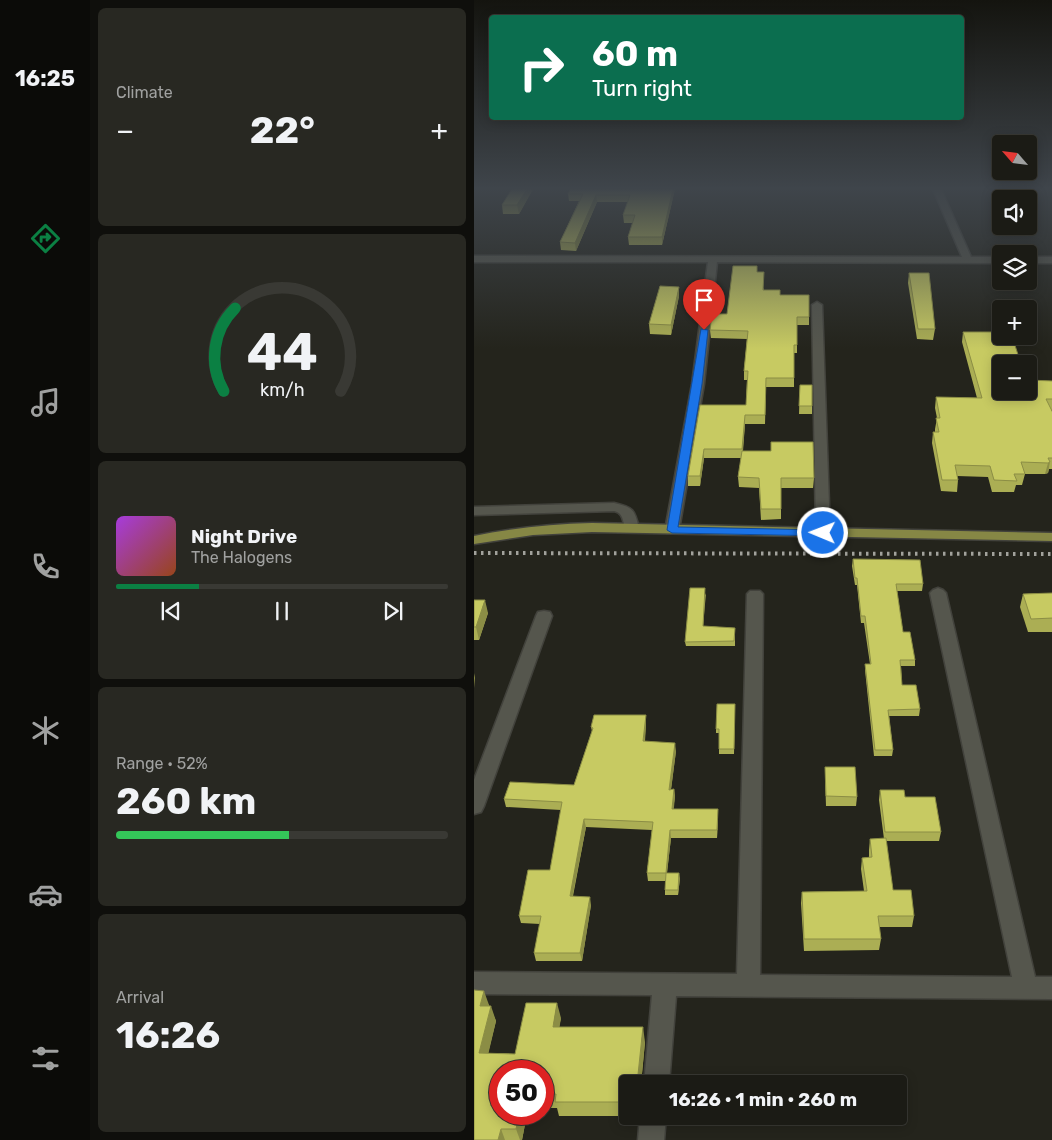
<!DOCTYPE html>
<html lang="en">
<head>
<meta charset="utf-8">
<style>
	:root { --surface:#1b1b15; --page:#282822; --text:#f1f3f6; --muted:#a0a1a0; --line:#393934; --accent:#0b8043 }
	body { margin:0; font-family:Rubik,sans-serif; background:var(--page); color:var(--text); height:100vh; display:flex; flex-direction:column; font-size:19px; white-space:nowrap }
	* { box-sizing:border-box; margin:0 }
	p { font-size:16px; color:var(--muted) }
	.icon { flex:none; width:28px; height:28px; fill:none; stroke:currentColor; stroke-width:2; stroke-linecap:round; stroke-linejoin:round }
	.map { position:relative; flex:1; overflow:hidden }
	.side { display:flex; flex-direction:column; gap:8px; padding:8px; background:#0f0f0c; width:384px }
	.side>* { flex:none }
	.banner { position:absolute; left:15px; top:15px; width:475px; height:105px; border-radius:5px; box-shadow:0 2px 12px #0003,0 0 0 1px var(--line); background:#0b6e4f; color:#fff; overflow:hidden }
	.needle { width:32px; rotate:298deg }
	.controls { position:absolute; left:518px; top:135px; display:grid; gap:10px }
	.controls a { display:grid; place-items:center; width:45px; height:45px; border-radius:5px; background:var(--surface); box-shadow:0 2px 12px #0003,0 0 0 1px var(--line); font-size:25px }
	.speed { position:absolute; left:15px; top:1060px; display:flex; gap:10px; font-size:25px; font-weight:700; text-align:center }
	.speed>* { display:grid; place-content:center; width:65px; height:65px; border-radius:50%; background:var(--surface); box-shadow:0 2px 12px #0003,0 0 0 1px var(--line); line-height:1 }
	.speed .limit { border:8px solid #d22; background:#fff; color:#111 }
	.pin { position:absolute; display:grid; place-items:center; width:42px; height:42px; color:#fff; margin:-51px -21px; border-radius:50% 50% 50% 0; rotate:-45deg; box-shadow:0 0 5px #0007 }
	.pin .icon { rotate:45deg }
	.me { position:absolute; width:55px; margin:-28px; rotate:271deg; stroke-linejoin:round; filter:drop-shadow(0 0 4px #0008) }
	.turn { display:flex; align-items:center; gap:18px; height:105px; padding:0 20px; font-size:22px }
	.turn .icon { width:65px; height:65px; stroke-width:2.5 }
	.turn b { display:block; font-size:35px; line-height:42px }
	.big { font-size:38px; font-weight:700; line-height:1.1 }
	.side .tile { flex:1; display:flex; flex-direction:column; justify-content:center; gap:8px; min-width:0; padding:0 18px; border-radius:8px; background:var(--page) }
	.side .dial { align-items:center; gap:0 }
	.dial svg { height:130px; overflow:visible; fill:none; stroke:var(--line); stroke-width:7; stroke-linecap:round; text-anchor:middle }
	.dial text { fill:var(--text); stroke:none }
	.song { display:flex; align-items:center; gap:15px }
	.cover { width:60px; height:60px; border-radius:8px; background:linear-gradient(135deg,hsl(280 70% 55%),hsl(20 70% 35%)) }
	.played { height:5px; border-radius:2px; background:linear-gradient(90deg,var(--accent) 25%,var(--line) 25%) }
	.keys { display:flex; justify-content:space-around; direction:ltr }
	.heat { display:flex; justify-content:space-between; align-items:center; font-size:28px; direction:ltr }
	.charge { height:8px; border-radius:4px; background:linear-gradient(90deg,#34c759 52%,var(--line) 0) }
	.trip { position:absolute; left:145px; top:1075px; width:288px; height:50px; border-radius:5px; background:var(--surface); box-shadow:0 2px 12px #0003,0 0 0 1px var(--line); font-weight:700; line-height:50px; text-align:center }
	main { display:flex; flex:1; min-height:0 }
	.dock { display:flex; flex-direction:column; width:90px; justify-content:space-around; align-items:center; background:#0b0b08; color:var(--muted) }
	.dock .icon { width:35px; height:35px }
	.dock .on { color:var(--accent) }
	.dock b { font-size:22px; color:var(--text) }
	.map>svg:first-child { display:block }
</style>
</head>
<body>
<main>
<nav class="dock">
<b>16:25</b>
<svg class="icon on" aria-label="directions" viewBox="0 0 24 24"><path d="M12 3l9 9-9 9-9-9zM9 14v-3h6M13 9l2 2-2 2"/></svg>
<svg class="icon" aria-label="music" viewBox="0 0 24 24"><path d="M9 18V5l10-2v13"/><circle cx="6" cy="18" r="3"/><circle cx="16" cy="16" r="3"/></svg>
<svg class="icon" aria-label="phone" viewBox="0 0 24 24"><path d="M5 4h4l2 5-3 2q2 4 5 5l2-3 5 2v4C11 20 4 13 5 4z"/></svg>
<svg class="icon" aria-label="climate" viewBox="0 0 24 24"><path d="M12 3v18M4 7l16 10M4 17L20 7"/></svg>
<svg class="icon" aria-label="car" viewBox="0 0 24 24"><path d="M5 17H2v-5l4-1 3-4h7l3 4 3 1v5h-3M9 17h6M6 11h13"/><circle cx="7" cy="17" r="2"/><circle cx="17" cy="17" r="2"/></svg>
<svg class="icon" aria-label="filters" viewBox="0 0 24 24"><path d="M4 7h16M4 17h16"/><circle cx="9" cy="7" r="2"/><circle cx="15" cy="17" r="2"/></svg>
</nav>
<section class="side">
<div class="tile"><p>Climate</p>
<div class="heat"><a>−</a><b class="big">22°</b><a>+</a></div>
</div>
<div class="tile dial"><svg viewBox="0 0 100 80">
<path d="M14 69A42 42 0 1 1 86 69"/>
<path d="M14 69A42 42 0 0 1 21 18" stroke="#0b8043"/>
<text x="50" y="56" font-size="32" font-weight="700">44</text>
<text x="50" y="72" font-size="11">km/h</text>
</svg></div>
<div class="tile">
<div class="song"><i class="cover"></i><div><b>Night Drive</b><p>The Halogens</p></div></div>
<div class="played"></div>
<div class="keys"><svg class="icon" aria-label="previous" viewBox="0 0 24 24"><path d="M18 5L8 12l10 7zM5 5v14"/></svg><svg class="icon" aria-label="pause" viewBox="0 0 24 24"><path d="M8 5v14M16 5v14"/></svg><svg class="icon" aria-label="next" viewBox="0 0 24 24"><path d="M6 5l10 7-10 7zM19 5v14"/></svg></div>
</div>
<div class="tile"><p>Range · 52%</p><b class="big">260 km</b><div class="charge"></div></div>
<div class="tile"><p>Arrival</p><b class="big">16:26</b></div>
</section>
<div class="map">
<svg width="579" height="1140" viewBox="0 0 579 1140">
	<rect width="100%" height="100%" fill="#24241c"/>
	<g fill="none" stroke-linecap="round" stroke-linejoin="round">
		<g stroke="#42423c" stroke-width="3">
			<g id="minor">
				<path d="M459,189H467L497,257H526V263L243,262L230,384L205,530L203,533H193L191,530L218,384L234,262H0V256L488,257Z"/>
				<rect x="554" y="257" width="25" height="6"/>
				<path d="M343,302L348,305L356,533L354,536H344L342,533L338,305Z"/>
				<path d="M140,503C159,507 161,510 165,529L163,532H153C148,524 151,513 140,511L0,515V507Z"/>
				<path d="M464,588L469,590L472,593L561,977H579V999L202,996L195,1084H170L178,995L0,994V972L263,974L273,594L276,591H286L289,594L286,975L538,977L456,593L459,590Z"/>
				<path d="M70,611L76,612L78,616L10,806L7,812L0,814V780L62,616L64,612Z"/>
				<path d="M166,1116H192L190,1140H164Z"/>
			</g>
		</g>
		<g stroke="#42423c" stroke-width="3">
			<path id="major" d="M118,523L579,533V541L118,532L59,535L0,544V536C39,528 78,524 118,523Z"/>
		</g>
		<use href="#minor" fill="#55564d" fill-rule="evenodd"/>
		<use href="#major" fill="#868745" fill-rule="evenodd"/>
		<path stroke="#a2a29c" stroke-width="4" stroke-dasharray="2.5 4.5" stroke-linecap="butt" d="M0,553L579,554"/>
	</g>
	<g fill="#abae54">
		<path d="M38,189H59L45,214H29L28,205Z"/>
		<path d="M97,189H201L188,245H155L154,237L159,223H150L149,215L154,202H123L102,251L87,250L86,242L105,201H95L94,194Z"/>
		<path d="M283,266V272L290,290L306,295H335V325H323V353H320V387H292L291,424H271L269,451L340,478L339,488H307V519L287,520L285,488L265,487L264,477L267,458H230L226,486H214V476L226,405H272L273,380H270V371L273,339L237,338L236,330L253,314Z"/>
		<path d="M435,273L461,329L459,340L443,339L434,283Z"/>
		<path d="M205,296L197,335L176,334L175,324Z"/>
		<path d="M489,332L526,391L579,381V410H577L579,413V469H575L574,473L571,474H551L548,485H542L540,492H518L514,477L483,476L484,480L483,492L467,491L458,443L459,432H461V429L463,418L461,408L462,397L503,398L488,342Z"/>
		<path d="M326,385L338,406V414H325Z"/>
		<path d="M379,559L449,584L448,591H423L429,632L441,660V666H427L428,685L446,709L445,716H415L419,750L418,756H400L391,670V664H396L390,623H387L383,585H381L378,566Z"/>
		<path d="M232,593L229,626L261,628V646H212L211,642Z"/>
		<path d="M579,593V632H554L546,607L549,594Z"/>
		<path d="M0,600L14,613L5,640H0Z"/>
		<path d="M261,704L260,754H245V733H242V729Z"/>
		<path d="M172,723L171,741L202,751L197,789H200L201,797L199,809L244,817L243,838H197L193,873L206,878L204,895H191V881H174L173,873L178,830L112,827L99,896L117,905L108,961H62L60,953L66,924L47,923L45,916L76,870L87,810L32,807L30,799L100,785L118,731L117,727Z"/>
		<path d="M351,767L383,797L382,806H352L351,776Z"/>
		<path d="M406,790L431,797L467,832L465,841H412L419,890L440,916L438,927H405L407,939L405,950L330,951L327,903L328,892L390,891L387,869L388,858L395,857V850L396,839H410L405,800Z"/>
		<path d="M0,990L15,1005L22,1021L14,1053L41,1054L87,1018L85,1027L171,1042L167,1084H154V1116H85L83,1108H69V1071L26,1114H53L48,1140H0Z"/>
	</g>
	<g fill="#8b8d45">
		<path d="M53,189H59L45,214L43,205Z"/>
		<path d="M199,189H201L188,245V237Z"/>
		<path d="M122,195L123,202L102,251L101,243Z"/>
		<path d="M205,287V296L197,335V325Z"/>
		<path d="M271,415V424L268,458V449Z"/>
		<path d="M230,449V458L226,486V476Z"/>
		<path d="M576,462L574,473L571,474L574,463Z"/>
		<path d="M11,600L14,613L5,640L2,627Z"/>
		<path d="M0,673L1,678L0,688Z"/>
		<path d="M172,715V723L170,749L169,741Z"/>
		<path d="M201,743L202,751L196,798L195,790Z"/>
		<path d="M200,789L201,797L199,817L198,809Z"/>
		<path d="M244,809V817L243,838V830Z"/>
		<path d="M110,819L112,827L97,904L96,896Z"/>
		<path d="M196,830L197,838L192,881V873Z"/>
		<path d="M205,873L206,878L204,895V890Z"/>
		<path d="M116,897L117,905L108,961L106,953Z"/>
		<path d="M10,991L15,1005L11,1021L6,1006Z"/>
		<path d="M83,1003L87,1018L83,1042L79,1027Z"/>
		<path d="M17,1006L22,1021L11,1068L5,1053Z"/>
		<path d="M169,1027L171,1042L167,1084H163Z"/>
		<path d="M45,1114H53L48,1140H46L42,1129Z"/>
		<path d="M27,1129L31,1140H24Z"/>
	</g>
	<g fill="#c7ca62" stroke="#8b8d45">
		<path d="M38,189H53L43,205H28Z"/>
		<path d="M97,189H199L188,237H154L161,215H149L156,195H122L101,243L86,242L109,194H94Z"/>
		<path d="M259,266H283V272H290L289,290H306V295H335V317H323V345H320V378H292L291,415H271L268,449H230L226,476H214L226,405H272L274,371H270L274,331L236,330L238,314H253Z"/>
		<path d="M435,273H455L461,329H444Z"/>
		<path d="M186,286L205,287L197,325L175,324Z"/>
		<path d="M489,332H526V336H538L547,364H526V391H554V380L579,381V399H572L579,413V458H574L576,462L574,463L547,462L551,474H540L543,481L520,480L516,466L481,465L484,480H468L459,432H465L462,418H466L462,397L508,398Z"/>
		<path d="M326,385H338V406H325Z"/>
		<path d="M297,442H339L340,478H307V509H287L285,478L264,477L268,451H297Z"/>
		<path d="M379,559L446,560L449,584H422L429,632H436L441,660H426L428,685H442L446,709L414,710L419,750H401L391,664H397L391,616H387L383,578H381Z"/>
		<path d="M216,588H231L229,626L261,628L260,641L211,642Z"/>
		<path d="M579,593V618L557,619L549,594Z"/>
		<path d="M0,600H11L2,627H0Z"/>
		<path d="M243,704H261L260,749H245V729H242Z"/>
		<path d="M120,715H172L169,741L201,743L195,790L200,789L198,809H244L243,830H196L192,873H173L179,822L110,819L96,896L116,897L106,953H60L67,916H45L54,870H76L88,802L30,799L36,782L100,785L119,728L117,727Z"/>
		<path d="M351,767H381L383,797L352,796Z"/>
		<path d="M406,790H430L431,797H461L467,832H411Z"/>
		<path d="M412,838L419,890H437L440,916H404L407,939H330L328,892L393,891L388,858L398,857L396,839Z"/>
		<path d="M192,873H205L204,890H191Z"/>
		<path d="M0,990L10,991L6,1006H17L5,1053L41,1054L52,1003H83L79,1027H169L163,1084H154V1102H81L82,1094H69V1071H26V1114H45L42,1129H27L24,1140H0Z"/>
	</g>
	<linearGradient id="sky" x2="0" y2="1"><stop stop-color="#14140f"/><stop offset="0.54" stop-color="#3f454b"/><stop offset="1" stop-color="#3f454b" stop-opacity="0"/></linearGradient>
	<rect width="579" height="349" fill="url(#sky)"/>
	<path fill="#1a73e8" stroke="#114b97" d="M227,329L234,330L228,384L204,527L349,530L354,533L353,536L198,533L193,530Z"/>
</svg>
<div class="controls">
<a><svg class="needle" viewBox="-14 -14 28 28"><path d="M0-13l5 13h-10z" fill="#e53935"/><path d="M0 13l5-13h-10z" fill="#a0a1a0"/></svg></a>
<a><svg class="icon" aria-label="sound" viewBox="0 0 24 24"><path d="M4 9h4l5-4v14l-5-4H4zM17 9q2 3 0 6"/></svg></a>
<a><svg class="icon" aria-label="layers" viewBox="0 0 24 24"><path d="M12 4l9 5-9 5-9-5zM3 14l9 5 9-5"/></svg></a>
<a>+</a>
<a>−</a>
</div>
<div class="speed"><div class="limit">50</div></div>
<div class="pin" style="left:230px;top:330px;background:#d93025"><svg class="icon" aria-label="arrive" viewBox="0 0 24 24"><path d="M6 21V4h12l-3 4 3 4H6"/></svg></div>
<svg class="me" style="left:349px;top:533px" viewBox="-20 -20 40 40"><circle r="17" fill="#1a73e8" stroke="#fff" stroke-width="3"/><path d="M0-11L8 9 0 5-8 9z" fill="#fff"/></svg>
<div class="trip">16:26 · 1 min · 260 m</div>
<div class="banner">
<div class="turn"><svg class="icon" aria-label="right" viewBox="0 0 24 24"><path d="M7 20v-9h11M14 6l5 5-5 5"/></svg><div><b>60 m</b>Turn right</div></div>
</div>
</div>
</main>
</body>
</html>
